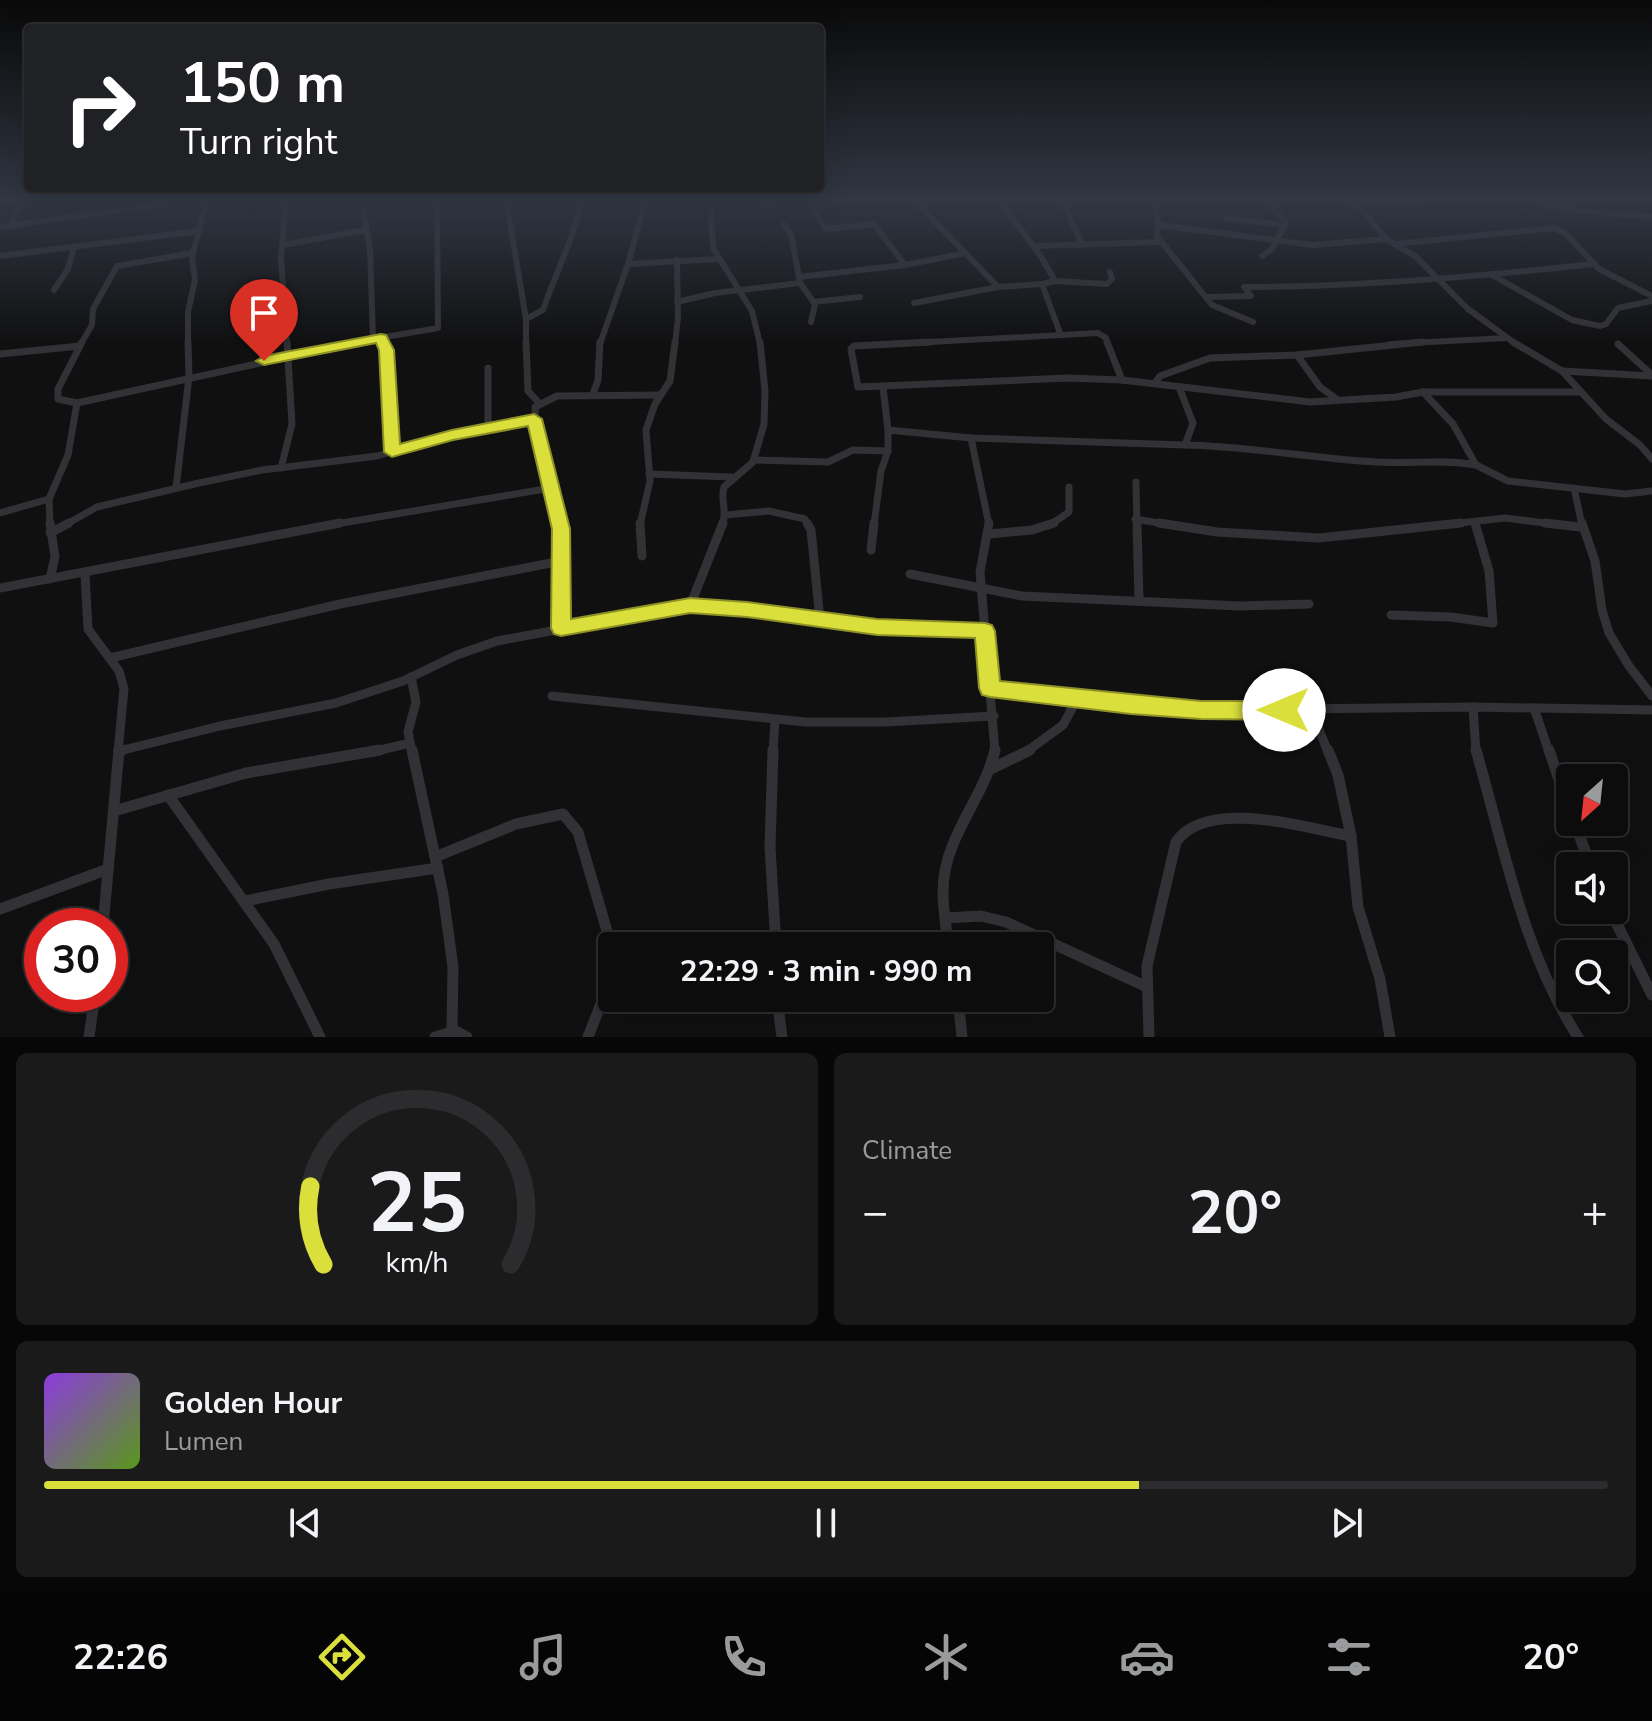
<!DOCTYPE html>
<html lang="en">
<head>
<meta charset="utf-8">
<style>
	:root { --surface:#0c0c0d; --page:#1a1a1b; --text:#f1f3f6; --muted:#9a9b9d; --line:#2c2c2e; --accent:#dadf3b }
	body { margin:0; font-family:"Nunito Sans",sans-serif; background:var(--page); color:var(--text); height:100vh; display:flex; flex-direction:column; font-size:30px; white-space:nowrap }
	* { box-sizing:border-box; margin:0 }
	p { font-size:26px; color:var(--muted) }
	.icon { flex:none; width:44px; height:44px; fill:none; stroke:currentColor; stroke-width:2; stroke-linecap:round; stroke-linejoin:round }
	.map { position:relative; height:1037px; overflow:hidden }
	.sheet { display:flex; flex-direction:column; gap:16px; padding:16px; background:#070707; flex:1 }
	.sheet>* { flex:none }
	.hud { position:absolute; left:24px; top:24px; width:800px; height:168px; border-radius:8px; box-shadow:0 8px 32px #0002,0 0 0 2px var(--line); background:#202124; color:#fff; overflow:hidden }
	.needle { width:52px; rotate:207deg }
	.fabs { position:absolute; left:1556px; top:764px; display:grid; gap:16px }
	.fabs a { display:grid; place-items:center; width:72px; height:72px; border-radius:8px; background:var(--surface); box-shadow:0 8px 32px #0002,0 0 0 2px var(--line); font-size:40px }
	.speed { position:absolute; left:24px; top:908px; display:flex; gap:16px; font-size:40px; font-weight:700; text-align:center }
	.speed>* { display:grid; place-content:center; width:104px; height:104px; border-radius:50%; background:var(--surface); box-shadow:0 8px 32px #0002,0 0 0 2px var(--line); line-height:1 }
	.speed .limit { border:12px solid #d22; background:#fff; color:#111 }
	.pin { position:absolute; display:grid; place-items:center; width:68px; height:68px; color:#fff; margin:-82px -34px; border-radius:50% 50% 50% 0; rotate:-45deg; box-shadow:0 0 8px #0007 }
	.pin .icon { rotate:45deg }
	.me { position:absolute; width:88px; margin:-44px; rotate:270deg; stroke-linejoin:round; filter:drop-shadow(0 0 6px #0008) }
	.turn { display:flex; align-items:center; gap:28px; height:168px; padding:0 24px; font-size:36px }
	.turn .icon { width:104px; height:104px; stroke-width:2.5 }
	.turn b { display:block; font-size:56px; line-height:68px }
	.big { font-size:60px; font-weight:700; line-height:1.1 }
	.sheet .tile { flex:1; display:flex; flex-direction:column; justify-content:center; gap:12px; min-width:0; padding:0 28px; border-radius:12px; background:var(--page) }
	.sheet .dial { align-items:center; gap:0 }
	.dial svg { height:208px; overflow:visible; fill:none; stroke:var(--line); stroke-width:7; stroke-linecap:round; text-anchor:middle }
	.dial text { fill:var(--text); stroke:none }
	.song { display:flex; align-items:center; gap:24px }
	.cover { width:96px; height:96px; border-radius:12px; background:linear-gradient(135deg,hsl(270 70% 55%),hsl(90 70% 35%)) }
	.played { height:8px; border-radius:4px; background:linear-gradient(90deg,var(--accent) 70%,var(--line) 70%) }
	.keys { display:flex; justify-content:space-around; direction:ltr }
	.heat { display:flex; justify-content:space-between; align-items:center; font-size:44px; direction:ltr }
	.sheet .tiles { flex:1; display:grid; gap:16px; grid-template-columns:1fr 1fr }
	.tile:last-child { grid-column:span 2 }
	.trip { position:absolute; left:598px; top:932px; width:456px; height:80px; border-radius:8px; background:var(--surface); box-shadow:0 8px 32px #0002,0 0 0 2px var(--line); font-weight:700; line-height:80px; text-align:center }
	.dock { display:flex; height:128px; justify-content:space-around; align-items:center; background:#050505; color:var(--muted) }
	.dock .icon { width:56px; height:56px }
	.dock .current { color:var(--accent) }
	.dock b { font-size:36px; color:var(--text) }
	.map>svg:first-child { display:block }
</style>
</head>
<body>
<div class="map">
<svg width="1652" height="1037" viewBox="0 0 1652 1037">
	<rect width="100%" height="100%" fill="#101011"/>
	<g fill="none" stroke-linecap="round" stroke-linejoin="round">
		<g stroke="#323136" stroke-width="6">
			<path d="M286,199L281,258L287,344"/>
			<path d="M361,199L370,249L373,339"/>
			<path d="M506,199L526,319V344"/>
			<path d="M710,199L713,248L752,311L760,344"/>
			<path d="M756,199L763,206L808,199"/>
			<path d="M806,199L826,229L874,224L905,265"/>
			<path d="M913,199L998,287"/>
			<path d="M998,199L1042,258L1055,281L1042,284L1060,333"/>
			<path d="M1061,199L1082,244"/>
			<path d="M1153,199L1159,225L1156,235L1212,305L1253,322"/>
			<path d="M1239,199H1272"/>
			<path d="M1346,199L1366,214L1386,239L1415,256L1468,309L1516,344"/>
			<path d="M1534,199L1552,208L1652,217"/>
			<path d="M1266,200L1285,221V225"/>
			<path d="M1352,203H1418"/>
			<path d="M1226,218L1285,225"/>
			<path d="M1159,225L1312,245L1386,239"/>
			<path d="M11,226L22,199"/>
			<path d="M0,227L198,199"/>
			<path d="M1395,244L1554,228L1566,234L1599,269L1652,296"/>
			<path d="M283,245L365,230"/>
			<path d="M1035,246L1159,242"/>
			<path d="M0,256L199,231"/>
			<path d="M1262,256L1272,249L1285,225"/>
			<path d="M628,264L717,259"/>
			<path d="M1492,275L1572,320L1600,326L1606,324L1618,308L1652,301"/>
			<path d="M799,277L905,265L966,253"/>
			<path d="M1055,281L1107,284L1112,279L1110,272"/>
			<path d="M800,283L815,304L811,322"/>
			<path d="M54,290L68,269L74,247"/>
			<path d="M1207,297L1251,296L1244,287C1361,287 1477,277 1593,264"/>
			<path d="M677,302L715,293L800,283L791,234L783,224"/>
			<path d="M813,302L860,297"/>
			<path d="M914,303L998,287L1042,284"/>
			<path d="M526,319L543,310C556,272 574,238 582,199"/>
			<path d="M381,338L384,344"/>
			<path d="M81,344L92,325L93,309L117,266L193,253"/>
			<path d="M188,344V312L195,280L192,257L207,199"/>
			<path d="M344,344L438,328L437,199"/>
			<path d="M600,344L628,264L646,199"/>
			<path d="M675,344L678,318L677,260"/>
			<path d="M893,344L1098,333L1106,338L1108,344"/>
			<path d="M1391,344L1506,338"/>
		</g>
		<g stroke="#323136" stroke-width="7">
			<path d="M383,342L387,350L392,452"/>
			<path d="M526,342L528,391L539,403"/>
			<path d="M930,342L854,346L851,349L858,387L1068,378L1122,380"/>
			<path d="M1107,342L1122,380"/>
			<path d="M1513,342L1562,371L1606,419L1640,445L1652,459"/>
			<path d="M1618,344L1652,375"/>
			<path d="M80,346L82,342"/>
			<path d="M0,354L80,346L58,389V399L77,403L357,342"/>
			<path d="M1297,355L1320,387L1338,400"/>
			<path d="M488,368V427"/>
			<path d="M1563,371L1652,376"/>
			<path d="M1122,380L1310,402L1396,397L1423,392H1581"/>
			<path d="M1155,383L1160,376L1210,358L1297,355L1422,342"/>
			<path d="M883,387L888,430"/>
			<path d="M1423,392L1453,424L1476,465L1508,481L1625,494L1652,491"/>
			<path d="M593,394L598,380L600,342"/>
			<path d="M971,438L989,525"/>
			<path d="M1185,445C1250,446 1313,459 1377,462C1410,464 1443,459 1476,465"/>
			<path d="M754,460L828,462L853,450L888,451"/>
			<path d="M281,468L292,424L287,342"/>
			<path d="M649,474L731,477"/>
			<path d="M1136,482L1137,525"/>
			<path d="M176,488L189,377L188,342"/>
			<path d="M1574,488L1582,525"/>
			<path d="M0,513L49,499"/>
			<path d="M726,515L769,511L805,519L808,525"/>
			<path d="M1135,519L1171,525"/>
			<path d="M50,525L49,499L68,455L77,403"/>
			<path d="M65,525L97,507L199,483L262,470L377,456L452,435L534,419"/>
			<path d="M330,525L551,488"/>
			<path d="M560,525L536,430L535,407L557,396L660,395"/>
			<path d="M640,525L650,481L646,430L655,404L670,381L675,342"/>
			<path d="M722,525C728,512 720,501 724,487L753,462L764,424L765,391L760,342"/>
			<path d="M874,525L881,471L888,451V430L971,438L1185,445L1193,423L1179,387"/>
			<path d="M1050,525L1069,512V487"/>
			<path d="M1442,525L1505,518L1561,525"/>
		</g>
		<g stroke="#323136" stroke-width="9">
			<path d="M50,523L55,557L50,579"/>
			<path d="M559,523L561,628"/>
			<path d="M640,523L642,556"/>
			<path d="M807,523L811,530L820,620"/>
			<path d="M989,523L980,572L995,752"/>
			<path d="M1137,523L1139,600"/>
			<path d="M1159,523L1217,532L1319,538L1461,523"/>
			<path d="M1545,523L1580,527"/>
			<path d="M1582,523L1595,561L1602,610L1609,633L1629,666L1652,696"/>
			<path d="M50,533L69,523"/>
			<path d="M989,534L1032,530L1054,523"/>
			<path d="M871,550L874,523"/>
			<path d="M85,574L88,629L119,671L124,689L118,752"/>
			<path d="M910,574L1022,596L1240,606L1309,604"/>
			<path d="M0,588L340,523"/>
			<path d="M690,606L723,523"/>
			<path d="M1391,615L1451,617L1493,623L1489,571L1475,523"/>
			<path d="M110,658L340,604L561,561"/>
			<path d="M411,677L416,702L408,732L412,752"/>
			<path d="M990,688L1201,710L1473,707L1652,710"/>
			<path d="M552,696L805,722H886L994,716"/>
			<path d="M1473,707L1476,752"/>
			<path d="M1534,708L1549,752"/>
			<path d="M1311,710L1328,752"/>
			<path d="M119,751L220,726L336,703L403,681L457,655L497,641L675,608L717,607L877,627L985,631"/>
			<path d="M372,752L410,743"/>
			<path d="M773,752L775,720"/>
			<path d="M1026,752L1063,725L1077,699"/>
		</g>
		<g stroke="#323136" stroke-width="11">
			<path d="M412,750L443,894L453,967L452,1030"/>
			<path d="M773,750L770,847L776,946"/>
			<path d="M1328,750L1338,775L1351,836L1358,907L1380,979L1390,1037"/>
			<path d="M1476,750C1504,847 1523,952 1578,1037"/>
			<path d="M1549,750L1570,812"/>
			<path d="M119,751L123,750"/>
			<path d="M993,768L1030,750"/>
			<path d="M168,795L274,944L320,1037"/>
			<path d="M114,811L246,773L380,750"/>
			<path d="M1574,822L1591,866"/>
			<path d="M435,857L516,824L563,814L578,832L612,948"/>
			<path d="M245,901L329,884L438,868"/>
			<path d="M0,909L108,869"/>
			<path d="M1610,910L1652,995"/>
			<path d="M946,918L981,916L1006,922L1147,987"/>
			<path d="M103,926L119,750"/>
			<path d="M948,946C946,922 940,895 945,871C953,828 985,793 995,750"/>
			<path d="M777,998L782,1037"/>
			<path d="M958,998L962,1037"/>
			<path d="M89,1037L95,994"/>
			<path d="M435,1037L455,1031L467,1037"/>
			<path d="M588,1037L604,996L612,950"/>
			<path d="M1149,1037L1147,966L1176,842C1206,797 1306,828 1351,836"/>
		</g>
	</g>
	<linearGradient id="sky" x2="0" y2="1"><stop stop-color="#090909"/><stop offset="0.58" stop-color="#313743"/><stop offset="1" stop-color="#313743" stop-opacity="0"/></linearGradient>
	<rect width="1652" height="344" fill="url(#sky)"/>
	<path fill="#dadf3b" stroke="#8e9126" stroke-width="2" d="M381,334L386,335L394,350L400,444L452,430L534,414L542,419L570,529L571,619L690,598L747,602L877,619L985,623L992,625L995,631L1000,681L1201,701H1284L1291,704L1295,710L1291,717L1284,720L1201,719L1131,714L990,697L982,695L979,688L975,638L877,635L747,617L690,613L561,636L554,634L551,628L552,529L528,426L453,440L392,457L384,452L379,350L376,343L264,365L256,361L264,356Z"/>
</svg>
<div class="fabs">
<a><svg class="needle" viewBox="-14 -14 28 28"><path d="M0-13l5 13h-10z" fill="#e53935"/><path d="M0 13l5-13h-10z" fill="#9a9b9d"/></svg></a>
<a><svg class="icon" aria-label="sound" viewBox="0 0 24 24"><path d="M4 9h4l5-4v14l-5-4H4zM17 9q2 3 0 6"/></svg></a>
<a><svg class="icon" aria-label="search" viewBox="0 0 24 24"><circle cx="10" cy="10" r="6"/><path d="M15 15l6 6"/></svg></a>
</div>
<div class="speed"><div class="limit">30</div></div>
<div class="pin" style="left:264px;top:361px;background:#d93025"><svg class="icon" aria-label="arrive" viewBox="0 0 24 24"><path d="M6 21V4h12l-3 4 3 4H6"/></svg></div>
<svg class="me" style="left:1284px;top:710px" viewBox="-20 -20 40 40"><circle r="19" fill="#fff"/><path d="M0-13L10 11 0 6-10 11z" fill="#dadf3b"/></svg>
<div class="trip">22:29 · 3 min · 990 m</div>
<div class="hud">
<div class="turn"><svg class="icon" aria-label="right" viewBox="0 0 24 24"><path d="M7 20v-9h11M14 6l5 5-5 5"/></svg><div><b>150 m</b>Turn right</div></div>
</div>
</div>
<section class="sheet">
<div class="tiles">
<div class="tile dial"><svg viewBox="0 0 100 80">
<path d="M14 69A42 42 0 1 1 86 69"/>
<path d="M14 69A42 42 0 0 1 9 39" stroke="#dadf3b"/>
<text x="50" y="56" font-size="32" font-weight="700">25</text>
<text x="50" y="72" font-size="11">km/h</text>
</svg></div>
<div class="tile"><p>Climate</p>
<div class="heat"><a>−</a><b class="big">20°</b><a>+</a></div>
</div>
<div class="tile">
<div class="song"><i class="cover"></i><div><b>Golden Hour</b><p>Lumen</p></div></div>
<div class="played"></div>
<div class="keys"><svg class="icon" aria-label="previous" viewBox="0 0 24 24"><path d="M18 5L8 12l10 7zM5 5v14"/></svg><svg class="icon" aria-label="pause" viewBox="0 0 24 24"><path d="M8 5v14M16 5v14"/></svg><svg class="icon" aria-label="next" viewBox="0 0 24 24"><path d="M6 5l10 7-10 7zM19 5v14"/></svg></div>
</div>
</div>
</section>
<nav class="dock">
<b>22:26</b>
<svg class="icon current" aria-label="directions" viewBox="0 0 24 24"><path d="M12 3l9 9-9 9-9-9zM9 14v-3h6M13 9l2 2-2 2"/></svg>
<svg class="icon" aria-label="music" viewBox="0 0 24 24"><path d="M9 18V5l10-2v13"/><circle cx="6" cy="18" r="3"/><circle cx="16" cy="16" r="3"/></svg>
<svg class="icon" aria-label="phone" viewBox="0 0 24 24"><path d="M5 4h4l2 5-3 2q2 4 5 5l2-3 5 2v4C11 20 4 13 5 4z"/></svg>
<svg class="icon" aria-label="climate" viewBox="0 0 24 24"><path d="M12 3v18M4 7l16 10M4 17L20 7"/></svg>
<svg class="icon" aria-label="car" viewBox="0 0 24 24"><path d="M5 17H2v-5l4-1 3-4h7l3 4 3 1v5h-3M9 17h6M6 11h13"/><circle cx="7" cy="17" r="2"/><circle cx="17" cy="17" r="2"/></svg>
<svg class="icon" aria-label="filters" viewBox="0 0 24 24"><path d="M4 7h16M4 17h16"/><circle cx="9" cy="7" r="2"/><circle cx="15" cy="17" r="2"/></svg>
<b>20°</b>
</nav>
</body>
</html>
